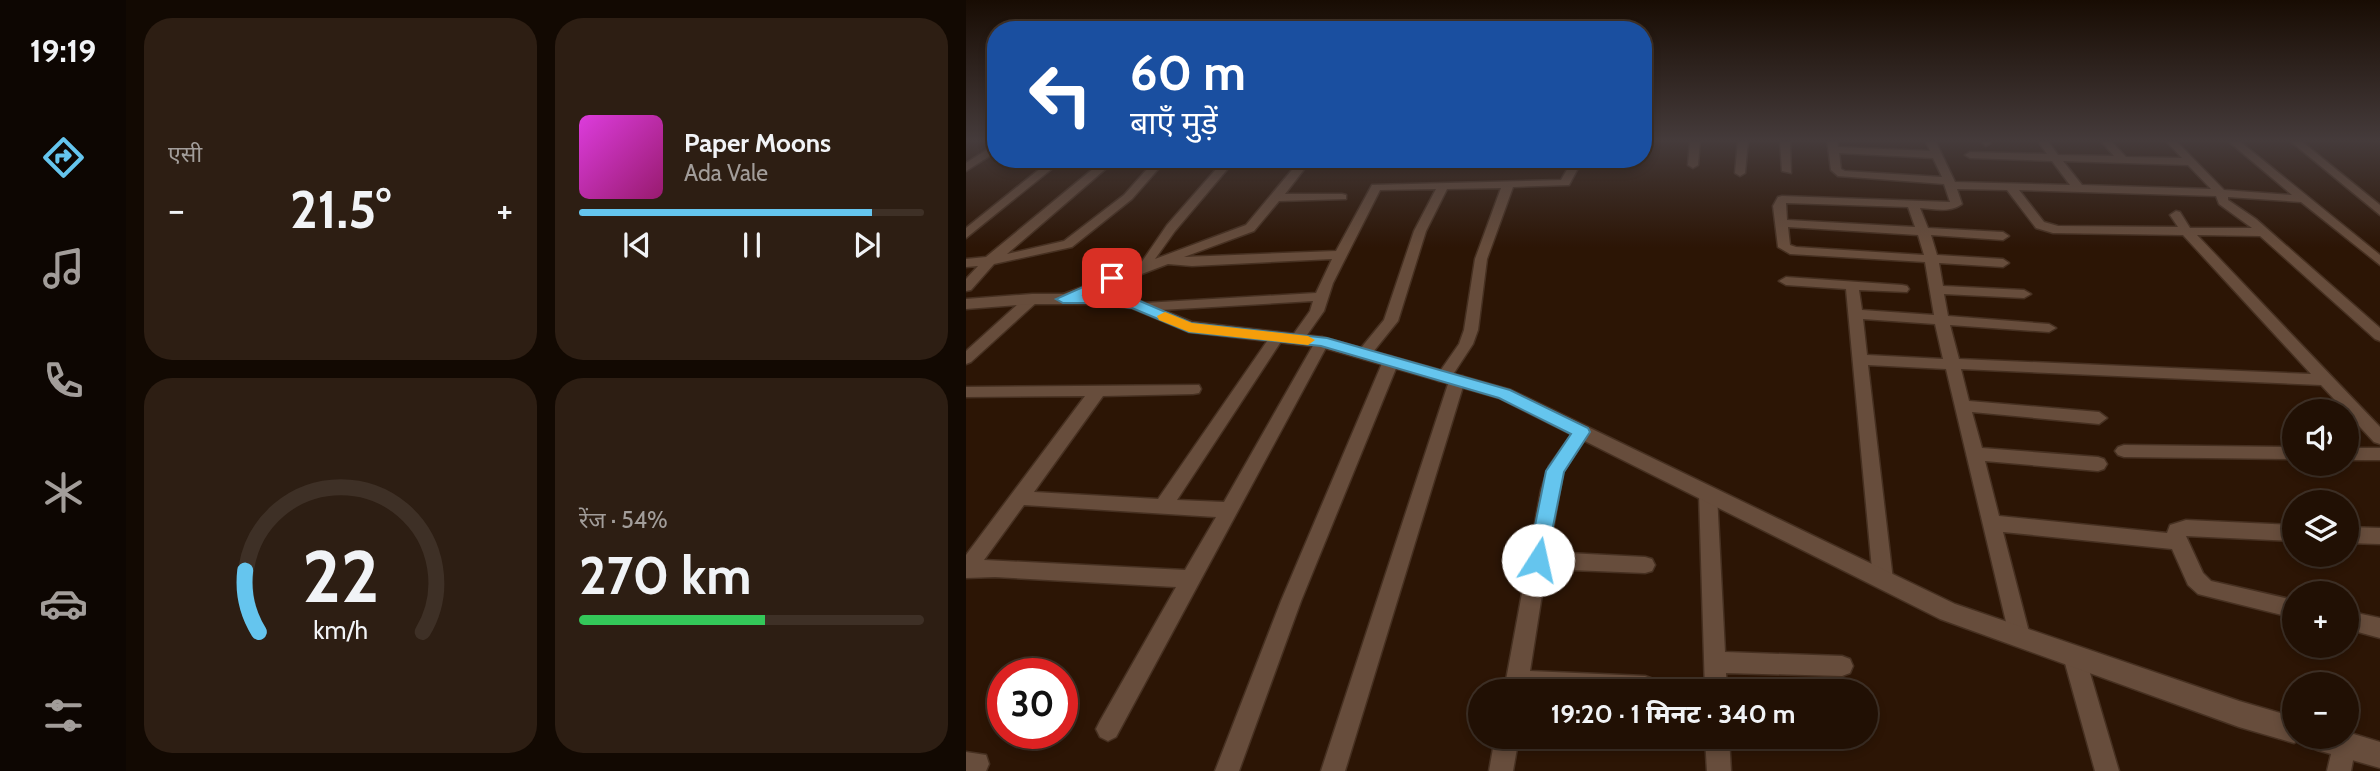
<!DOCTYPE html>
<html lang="hi">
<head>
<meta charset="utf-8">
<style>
	:root { --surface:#211004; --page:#2d1e13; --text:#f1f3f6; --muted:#a29d9a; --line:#3e3026; --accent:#65c5ee }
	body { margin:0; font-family:Cabin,"Noto Sans Devanagari",sans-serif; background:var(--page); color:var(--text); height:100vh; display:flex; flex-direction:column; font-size:26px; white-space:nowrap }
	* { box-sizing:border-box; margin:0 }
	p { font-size:23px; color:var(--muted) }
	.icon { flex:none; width:38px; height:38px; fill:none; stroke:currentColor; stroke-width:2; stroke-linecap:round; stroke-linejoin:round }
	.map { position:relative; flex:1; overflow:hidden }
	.drawer { display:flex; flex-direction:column; gap:18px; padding:18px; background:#120902; width:840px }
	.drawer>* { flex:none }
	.top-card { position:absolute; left:21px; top:21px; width:665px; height:147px; border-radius:28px; box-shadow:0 4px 10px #0003,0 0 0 2px var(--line); background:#1a4fa0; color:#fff; overflow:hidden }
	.fabs { position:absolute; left:1316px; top:399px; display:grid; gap:14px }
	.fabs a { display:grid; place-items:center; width:77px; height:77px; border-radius:50%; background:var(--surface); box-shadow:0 4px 10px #0003,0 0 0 2px var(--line); font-size:35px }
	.speed { position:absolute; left:21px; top:658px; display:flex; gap:14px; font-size:35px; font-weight:700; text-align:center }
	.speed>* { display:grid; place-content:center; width:91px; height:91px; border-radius:50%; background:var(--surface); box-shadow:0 4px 10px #0003,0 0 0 2px var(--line); line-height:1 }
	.speed .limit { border:10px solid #d22; background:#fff; color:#111 }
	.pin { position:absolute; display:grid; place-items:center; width:60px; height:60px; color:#fff; margin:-30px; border-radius:14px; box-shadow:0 4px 10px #0006 }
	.me { position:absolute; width:77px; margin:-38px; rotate:10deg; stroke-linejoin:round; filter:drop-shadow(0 0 5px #0008) }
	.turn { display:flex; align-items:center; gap:24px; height:147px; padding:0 28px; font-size:32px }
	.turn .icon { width:91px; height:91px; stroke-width:2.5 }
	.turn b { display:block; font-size:49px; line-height:60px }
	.big { font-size:52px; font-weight:700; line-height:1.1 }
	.drawer .widget { flex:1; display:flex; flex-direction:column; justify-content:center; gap:10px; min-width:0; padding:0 24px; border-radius:28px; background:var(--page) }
	.drawer .dial { align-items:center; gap:0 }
	.dial svg { height:182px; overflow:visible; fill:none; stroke:var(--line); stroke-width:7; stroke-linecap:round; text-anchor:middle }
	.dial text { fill:var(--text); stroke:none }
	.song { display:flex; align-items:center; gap:21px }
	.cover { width:84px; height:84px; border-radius:10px; background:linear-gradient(135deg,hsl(300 70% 55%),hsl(320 70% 35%)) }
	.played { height:7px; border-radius:4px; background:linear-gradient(90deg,var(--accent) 85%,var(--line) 85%) }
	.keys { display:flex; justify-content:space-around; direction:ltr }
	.heat { display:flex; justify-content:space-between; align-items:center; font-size:38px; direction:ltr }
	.charge { height:10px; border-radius:5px; background:linear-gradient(90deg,#34c759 54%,var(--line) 0) }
	.drawer .tiles { flex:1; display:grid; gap:18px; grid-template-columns:repeat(2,1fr) }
	.trip { position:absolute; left:502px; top:679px; width:410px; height:70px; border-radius:35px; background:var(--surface); box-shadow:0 4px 10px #0003,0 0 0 2px var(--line); font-weight:700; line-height:70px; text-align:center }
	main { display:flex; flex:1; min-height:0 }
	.dock { display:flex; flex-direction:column; width:126px; justify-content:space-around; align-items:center; background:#0d0602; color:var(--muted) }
	.dock .icon { width:49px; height:49px }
	.dock .on { color:var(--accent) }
	.dock b { font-size:32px; color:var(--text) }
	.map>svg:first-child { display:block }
</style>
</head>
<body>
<main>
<nav class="dock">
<b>19:19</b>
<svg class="icon on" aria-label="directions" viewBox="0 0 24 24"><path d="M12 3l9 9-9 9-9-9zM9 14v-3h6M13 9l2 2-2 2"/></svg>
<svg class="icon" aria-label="music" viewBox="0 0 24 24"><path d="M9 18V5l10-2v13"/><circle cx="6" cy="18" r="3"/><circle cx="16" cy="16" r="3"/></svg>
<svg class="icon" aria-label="phone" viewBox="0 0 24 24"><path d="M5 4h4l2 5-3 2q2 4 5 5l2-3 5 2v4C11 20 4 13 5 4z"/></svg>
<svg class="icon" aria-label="climate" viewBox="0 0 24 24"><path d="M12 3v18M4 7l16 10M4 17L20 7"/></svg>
<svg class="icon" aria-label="car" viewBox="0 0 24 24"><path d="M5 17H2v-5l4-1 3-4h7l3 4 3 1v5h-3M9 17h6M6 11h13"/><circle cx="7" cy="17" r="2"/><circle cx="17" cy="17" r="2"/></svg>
<svg class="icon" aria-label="filters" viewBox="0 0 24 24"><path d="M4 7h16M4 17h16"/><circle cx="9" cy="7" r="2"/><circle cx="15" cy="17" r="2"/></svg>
</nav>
<section class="drawer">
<div class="tiles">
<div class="widget"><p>एसी</p>
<div class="heat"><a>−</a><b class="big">21.5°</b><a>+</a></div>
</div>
<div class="widget">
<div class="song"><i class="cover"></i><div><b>Paper Moons</b><p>Ada Vale</p></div></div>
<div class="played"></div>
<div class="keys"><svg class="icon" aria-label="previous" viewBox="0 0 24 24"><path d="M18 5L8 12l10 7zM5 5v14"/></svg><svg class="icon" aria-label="pause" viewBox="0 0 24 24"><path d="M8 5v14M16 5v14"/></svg><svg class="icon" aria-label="next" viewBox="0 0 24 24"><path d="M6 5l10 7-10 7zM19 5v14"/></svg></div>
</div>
<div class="widget dial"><svg viewBox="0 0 100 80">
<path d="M14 69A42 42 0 1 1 86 69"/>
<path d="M14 69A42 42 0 0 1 8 42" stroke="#65c5ee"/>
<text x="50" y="56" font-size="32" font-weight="700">22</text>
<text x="50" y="72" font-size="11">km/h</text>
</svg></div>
<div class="widget"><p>रेंज · 54%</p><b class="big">270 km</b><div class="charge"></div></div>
</div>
</section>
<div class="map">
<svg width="1414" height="771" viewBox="0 0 1414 771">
	<rect width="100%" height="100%" fill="#2c1505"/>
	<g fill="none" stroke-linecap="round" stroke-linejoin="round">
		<g stroke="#463021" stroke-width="3">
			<g id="minor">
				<path d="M724,140H734L732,165L727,168L722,165Z"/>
				<path d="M772,140H782L779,173L774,176L769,173Z"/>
				<path d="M814,140H824L825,173L816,171Z"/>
				<path d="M861,140H871L872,147L964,151L959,140H969L989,182L1104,185L1086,161L1004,158L999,155L1004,152L1081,154L1071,140H1081L1092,155L1148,156L1134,140H1144L1160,157L1216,158L1199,140H1209L1258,190L1326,195L1261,140H1272L1414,255V265L1335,202L1262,197V200L1290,219L1414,328V341L1409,339L1294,236L1231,235L1414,427V444L1408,442L1355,385L995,369L1003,401L1133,412L1141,418L1133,424L1006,412L1016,448L1132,457L1138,459L1141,464L1138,469L1132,471L1019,461L1033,516L1201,533L1204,525L1220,520L1328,525V541L1220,536L1237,573L1245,581L1328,600V618L1232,594L1222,585L1206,549L1037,532L1064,636L1061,643L1053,646L1045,643L980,369L902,365L927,580L924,586L917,589L910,586L907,580L880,289L820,285L813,281L820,277L936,285L941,286L943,289L941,292L893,290L896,310L968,315L959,262L824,254L812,247L807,206L812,197L816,196L984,202L978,184L872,176L865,170ZM873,153L967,158L976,177L879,171L875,169ZM1097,161L1222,165L1245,189L1116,185ZM991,189L1041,190L1070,228L1087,233L1217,235L1345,374L993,359L984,325L1083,332L1090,328L1083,324L982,316L978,294L1058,298L1065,294L1058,290L977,286L973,263L1037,267L1043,263L1037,259L971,255L965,235L1037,240L1043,236L1037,232L962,228L954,208C969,209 984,213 996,204ZM1053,190L1250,196L1253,204L1286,228H1224L1214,212L1210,211L1204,215L1212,227L1092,226L1078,222ZM820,203L942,207L949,227L821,220ZM822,227L952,235L958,255L830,247L824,245ZM897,319L969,324L977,359L901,355Z"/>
				<path d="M1013,140H1023L1025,143L1020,146Z"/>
				<path d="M1323,140H1334L1414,205V215Z"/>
				<path d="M30,144V152L0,171V163Z"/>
				<path d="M86,159H98L0,238V228Z"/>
				<path d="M139,159H151L41,254L98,241L158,195L190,159H201L166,199L106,247L28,264L5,290L0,291V279L12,266L0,267V259L20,257Z"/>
				<path d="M259,159H270L209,231L189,259L280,225L335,159H346L319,194H376L380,195V199L313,201L288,231L218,257L370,251L406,185L595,180L607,159H617L603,185L547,187L521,259L512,330L507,344L486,376H497L499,380L379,771H355L483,381H472L470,377L493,344L498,330L509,259L535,188L481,189L460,231L432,321L403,357L398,359L390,354L418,320L448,231L470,189L414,190L367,283L358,311L336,342H326L324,339L344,311L347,301L178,311L171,307L178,303L350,293L366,259L226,266L202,264L102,302H92L90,299L92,296L173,266L201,225Z"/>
				<path d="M66,295L73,299L71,302L5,362L0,364V351L61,296Z"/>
				<path d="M311,332L318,337L211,500L258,502L349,342L356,337L363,342L150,737L142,741L134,737L130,729L134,721L210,587L29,577L0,578V555L119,396L0,397V387L233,385L235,389L233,393L227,394L137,396L68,492L192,499L306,334ZM58,505L250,517L219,570L18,560Z"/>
				<path d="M425,356L433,361L335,601L273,771H249L315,601L417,361Z"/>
				<path d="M616,426L622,428L624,432L597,472L583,552L679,557L686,559L689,565L686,571L679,573L580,569L564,671L679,676L687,679L690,687L688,691H538L575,490L583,466L610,428Z"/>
				<path d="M1158,445L1328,447V459L1158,457L1152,455L1149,451L1152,447Z"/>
				<rect x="1381" y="448" width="33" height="12"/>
				<path d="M742,487L748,489L751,494L759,652L876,656L884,659L887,666L884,673L876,676L760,673L761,691H739L733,494L736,489Z"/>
				<path d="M1381,527L1414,528V544L1381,543Z"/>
				<path d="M1381,611L1414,618V638L1381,629Z"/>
				<path d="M1108,646L1116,649L1119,656L1153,771H1129L1097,656L1100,649Z"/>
				<path d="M1381,734L1386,737L1390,745L1385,771H1361L1369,737H1381Z"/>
				<path d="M529,737H553L547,771H523Z"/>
				<path d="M739,737H763L765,771H741Z"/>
				<path d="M0,752L20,755L23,764L20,771H0Z"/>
			</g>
		</g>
		<g stroke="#463021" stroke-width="3">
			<path id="tertiary" d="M66,294H130L169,299L226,322L356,337L545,390L989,604L1273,701L1328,717V737H1381V732L1414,742V768L1351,750L1342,746L1338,737L1328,743L1273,727L974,619L533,398L355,347L223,332L166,308L130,304H66L0,309V299Z"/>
		</g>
		<use href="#minor" fill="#674d3c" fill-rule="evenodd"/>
		<use href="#tertiary" fill="#674d3c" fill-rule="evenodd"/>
	</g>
	<linearGradient id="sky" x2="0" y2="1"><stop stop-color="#180c03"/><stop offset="0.57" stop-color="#453b3b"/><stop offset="1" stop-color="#453b3b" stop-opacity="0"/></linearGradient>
	<rect width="1414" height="247" fill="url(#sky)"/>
	<path fill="#65c5ee" stroke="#42809b" stroke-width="2" d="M146,274L153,278L151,281L119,295L174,301L225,323L361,338L544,390L622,428L624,432L598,472L579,566L572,569L565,566L562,560L580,471L605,434L533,398L355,346L223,332L166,308L130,303H97L90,299Z"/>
	<path fill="#f59e0b" d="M199,312L226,323L342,336L349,340L342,345L223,332L193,320L191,316Z"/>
</svg>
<div class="fabs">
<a><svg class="icon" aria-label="sound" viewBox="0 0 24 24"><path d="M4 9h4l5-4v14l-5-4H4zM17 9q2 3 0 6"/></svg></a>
<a><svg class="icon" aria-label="layers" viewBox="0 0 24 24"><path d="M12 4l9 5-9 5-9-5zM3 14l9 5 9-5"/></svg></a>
<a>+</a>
<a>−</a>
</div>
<div class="speed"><div class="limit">30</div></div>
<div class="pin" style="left:146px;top:278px;background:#d93025"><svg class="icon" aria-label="arrive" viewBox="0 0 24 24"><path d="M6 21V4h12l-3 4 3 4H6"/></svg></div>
<svg class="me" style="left:572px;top:560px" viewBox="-20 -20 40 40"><circle r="19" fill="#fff"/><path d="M0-13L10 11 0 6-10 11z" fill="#65c5ee"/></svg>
<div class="trip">19:20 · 1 मिनट · 340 m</div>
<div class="top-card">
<div class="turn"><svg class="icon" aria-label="left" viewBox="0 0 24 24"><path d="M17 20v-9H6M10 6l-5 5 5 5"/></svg><div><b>60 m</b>बाएँ मुड़ें</div></div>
</div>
</div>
</main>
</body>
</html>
